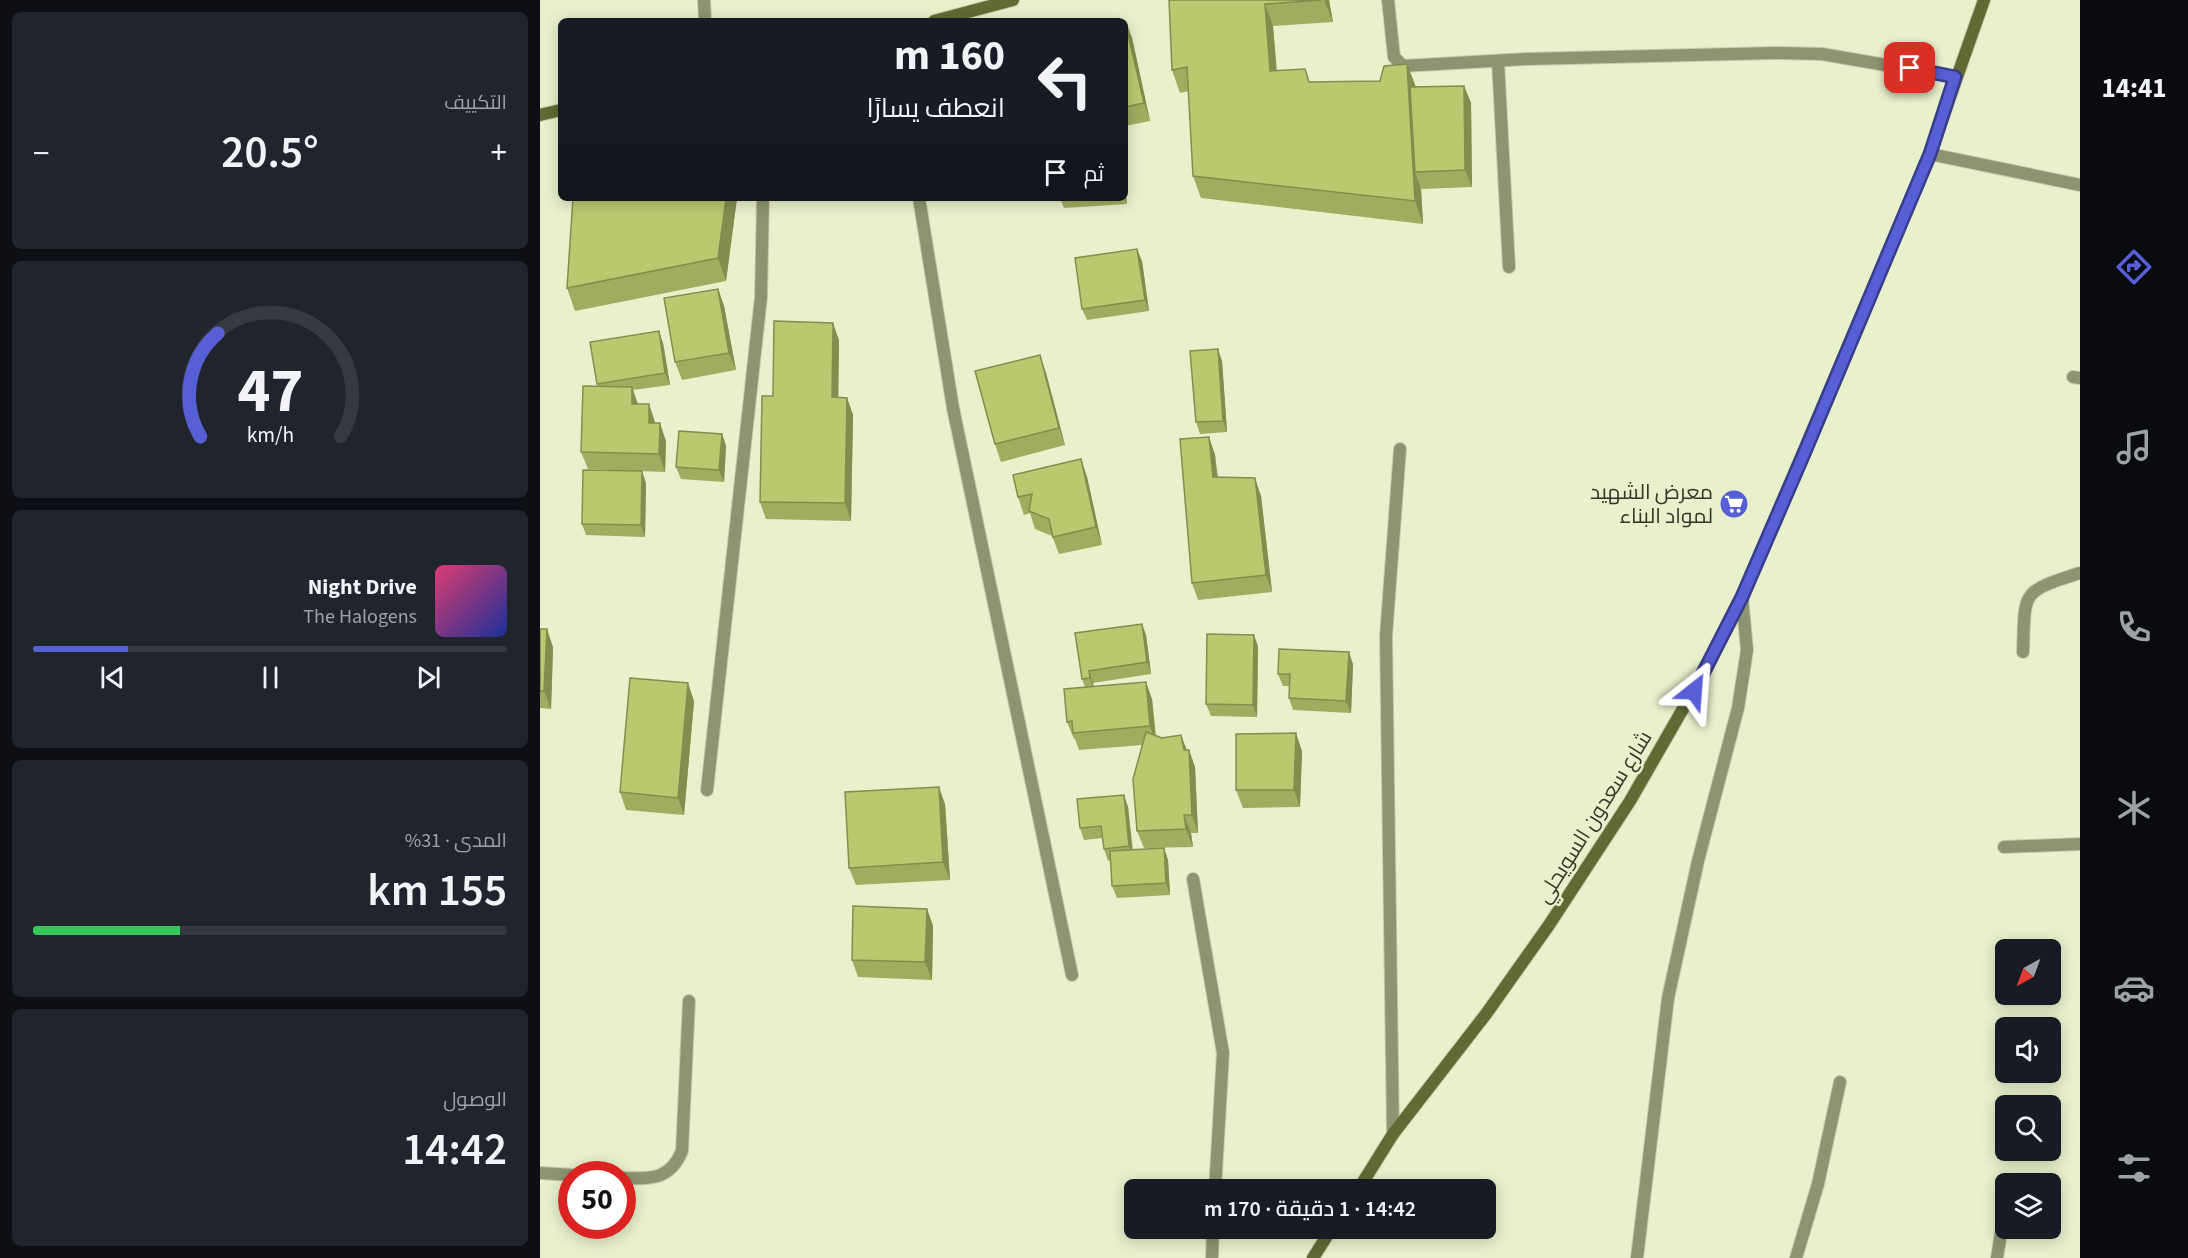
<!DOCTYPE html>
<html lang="ar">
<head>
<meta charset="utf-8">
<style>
	:root { --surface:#171b24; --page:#20242c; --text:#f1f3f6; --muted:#9ea1a6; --line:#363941; --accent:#565fd6 }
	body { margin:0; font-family:"Source Sans 3",Cairo,sans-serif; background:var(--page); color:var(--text); direction:rtl; height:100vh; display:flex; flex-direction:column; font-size:22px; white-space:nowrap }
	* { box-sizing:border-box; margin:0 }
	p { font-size:20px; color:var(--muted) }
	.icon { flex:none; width:33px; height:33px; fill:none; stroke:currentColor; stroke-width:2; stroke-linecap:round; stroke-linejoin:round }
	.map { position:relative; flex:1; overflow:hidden; direction:ltr }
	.sheet { display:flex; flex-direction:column; gap:12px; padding:12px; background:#0d0f14; width:540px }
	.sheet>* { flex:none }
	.top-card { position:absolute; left:18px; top:18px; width:570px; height:183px; border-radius:9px; box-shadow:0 3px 15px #0003; direction:rtl; background:#171b24; color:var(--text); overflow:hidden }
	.needle { width:39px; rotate:221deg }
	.controls { position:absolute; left:1455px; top:939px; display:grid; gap:12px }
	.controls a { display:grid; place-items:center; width:66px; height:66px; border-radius:9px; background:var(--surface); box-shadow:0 3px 15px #0003; font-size:30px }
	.speed { position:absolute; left:18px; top:1161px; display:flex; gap:12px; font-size:30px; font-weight:700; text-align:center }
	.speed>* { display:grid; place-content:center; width:78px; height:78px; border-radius:50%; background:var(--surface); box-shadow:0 3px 15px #0003; line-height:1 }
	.speed .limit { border:9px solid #d22; background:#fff; color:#111 }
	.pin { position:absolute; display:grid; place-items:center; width:51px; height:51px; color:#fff; margin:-26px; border-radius:12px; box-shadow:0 3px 9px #0006 }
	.me { position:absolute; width:66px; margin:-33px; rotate:28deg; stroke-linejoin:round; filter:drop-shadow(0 0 4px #0008) }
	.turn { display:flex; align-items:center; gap:21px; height:126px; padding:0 24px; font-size:27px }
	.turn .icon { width:78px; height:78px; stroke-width:2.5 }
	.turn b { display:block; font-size:42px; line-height:51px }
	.then { display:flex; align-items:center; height:57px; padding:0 24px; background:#0003; gap:12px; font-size:22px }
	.big { font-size:45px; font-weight:600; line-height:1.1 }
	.sheet .card { flex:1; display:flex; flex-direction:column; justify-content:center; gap:9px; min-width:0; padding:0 21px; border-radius:9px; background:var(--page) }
	.sheet .dial { align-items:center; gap:0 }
	.dial svg { height:156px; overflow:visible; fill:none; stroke:var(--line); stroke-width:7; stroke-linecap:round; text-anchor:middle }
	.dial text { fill:var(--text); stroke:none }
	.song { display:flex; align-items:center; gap:18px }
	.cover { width:72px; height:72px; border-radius:9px; background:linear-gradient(135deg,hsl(340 70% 55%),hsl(230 70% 35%)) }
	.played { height:6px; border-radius:3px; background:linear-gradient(90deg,var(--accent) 20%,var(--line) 20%) }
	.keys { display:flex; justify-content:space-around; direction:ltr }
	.heat { display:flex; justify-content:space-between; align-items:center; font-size:33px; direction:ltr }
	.charge { height:9px; border-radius:4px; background:linear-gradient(90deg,#34c759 31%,var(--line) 0) }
	.trip { position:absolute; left:584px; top:1179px; width:372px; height:60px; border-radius:9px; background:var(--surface); box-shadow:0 3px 15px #0003; font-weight:600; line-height:60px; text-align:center; direction:rtl }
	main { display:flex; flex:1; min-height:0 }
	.dock { display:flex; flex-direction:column; width:108px; justify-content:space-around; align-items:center; background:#090b0e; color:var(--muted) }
	.dock .icon { width:42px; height:42px }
	.dock .current { color:var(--accent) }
	.dock b { font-size:27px; color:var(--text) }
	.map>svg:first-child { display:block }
</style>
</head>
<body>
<main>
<nav class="dock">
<b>14:41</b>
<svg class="icon current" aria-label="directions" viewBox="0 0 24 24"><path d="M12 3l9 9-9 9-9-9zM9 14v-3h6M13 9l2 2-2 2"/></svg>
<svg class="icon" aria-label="music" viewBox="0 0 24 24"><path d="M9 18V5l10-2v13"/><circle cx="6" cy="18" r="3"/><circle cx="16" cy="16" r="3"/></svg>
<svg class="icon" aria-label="phone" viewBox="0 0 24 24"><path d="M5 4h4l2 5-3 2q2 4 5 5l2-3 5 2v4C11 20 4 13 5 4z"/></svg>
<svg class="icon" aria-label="climate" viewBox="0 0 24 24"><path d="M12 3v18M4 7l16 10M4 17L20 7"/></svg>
<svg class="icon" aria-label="car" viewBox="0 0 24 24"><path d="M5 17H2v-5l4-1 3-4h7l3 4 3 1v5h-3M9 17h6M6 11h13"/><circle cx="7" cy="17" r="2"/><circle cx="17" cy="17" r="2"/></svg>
<svg class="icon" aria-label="filters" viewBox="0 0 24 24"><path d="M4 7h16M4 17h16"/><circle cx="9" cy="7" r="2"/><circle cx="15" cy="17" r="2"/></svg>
</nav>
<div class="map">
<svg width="1540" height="1258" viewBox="0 0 1540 1258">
	<rect width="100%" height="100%" fill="#e8f0cc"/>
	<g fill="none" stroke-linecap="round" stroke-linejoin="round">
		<g stroke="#c4cbab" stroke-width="14">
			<path id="service" d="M1390,154L1540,185"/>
		</g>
		<g stroke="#c4cbab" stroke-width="14">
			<g id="minor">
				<path d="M164,0L165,21"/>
				<path d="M848,0L854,57L863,66L987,59L1235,53L1282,54L1415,77"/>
				<path d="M958,61L969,267"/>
				<path d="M379,198L413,408L532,975"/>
				<path d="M1533,377L1540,378"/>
				<path d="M1483,652C1485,591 1480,592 1540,573"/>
				<path d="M167,790L221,297L223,198"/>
				<path d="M1464,847L1540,844"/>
				<path d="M653,879L683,1053L675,1190"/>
				<path d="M853,1134L846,636L860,449"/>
				<path d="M0,1173L32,1175"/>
				<path d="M82,1178C111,1179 130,1180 142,1151L149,1001"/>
				<path d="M672,1258L673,1228"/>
				<path d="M1097,1258L1128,998L1158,861L1198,708L1207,650L1202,597"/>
				<path d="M1256,1258L1278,1184L1300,1082"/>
				<path d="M1457,1258L1466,1201"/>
			</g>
		</g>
		<g stroke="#c4cbab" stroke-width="14">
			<g id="secondary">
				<path d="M394,21L473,0"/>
				<path d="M0,115L21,110"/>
				<path d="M818,1190L853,1134L946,1014L1009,925L1090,801L1163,674L1202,597L1390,154L1444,0"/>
				<path d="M773,1258L792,1228"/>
			</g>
		</g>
		<use href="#service" stroke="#8c9470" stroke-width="12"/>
		<use href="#minor" stroke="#8c9470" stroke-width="12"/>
		<use href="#secondary" stroke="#606a33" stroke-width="12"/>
	</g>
	<g fill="#9fad60">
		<path d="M629,0H789L793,22L733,26L737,71L769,82L876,87L924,86L931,103L932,187L881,189L883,224L661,198L653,176L649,91L640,93L632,70Z"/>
		<path d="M585,21L592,38L610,121L585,126Z"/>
		<path d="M197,198L186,281L35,311L27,288Z"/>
		<path d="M520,198H585L587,204L524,208Z"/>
		<path d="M602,261L609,311L547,320L542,309Z"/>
		<path d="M178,289L184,306L196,370L142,380L135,362Z"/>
		<path d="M299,340L298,398H307L313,415L311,521L226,519L220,502Z"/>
		<path d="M123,343L130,385L93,390L98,404L115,422V423L126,441L125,472L48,469L41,452L58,386L57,384Z"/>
		<path d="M682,361L687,432L660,434L656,422Z"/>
		<path d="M506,373L525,445L461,462L455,444Z"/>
		<path d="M182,434L186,446L184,482L141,479L136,467Z"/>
		<path d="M669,437L675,455L678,477L721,496L732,592L658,600L652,583Z"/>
		<path d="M541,459L547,477L562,545L519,554L512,536L495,529L490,513L484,515L478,497Z"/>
		<path d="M106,483L105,537L46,535L42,524Z"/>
		<path d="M0,629L13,647L11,709L0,708Z"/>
		<path d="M535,633L606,635L611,674L553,683L554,687L612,699L616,736L647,750H649L655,767L658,833H651L653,847L604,848L597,831L602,745L539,750L535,739H534L527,722L545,687L542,679Z"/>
		<path d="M718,646L717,717L671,716L666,704Z"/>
		<path d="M813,664L811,713L753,710L749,698L750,686H743L738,674Z"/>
		<path d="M154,701L144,815L86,810L80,792Z"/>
		<path d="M762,751L760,807L703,808L696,790Z"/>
		<path d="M405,804L410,880L316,885L309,868Z"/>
		<path d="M588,807L593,850L624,848L628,860L630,895L577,898L572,886L571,860L568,861L564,849L563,838L544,840L540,828Z"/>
		<path d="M387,909L393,926L392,980L318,977L312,960Z"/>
	</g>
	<g fill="#828d4e">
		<path d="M784,0H789L793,22Z"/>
		<path d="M725,4L733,26L738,94L730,71Z"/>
		<path d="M586,21L592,38L610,121L604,103Z"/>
		<path d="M867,64L876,87L875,172L881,189L883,224L875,201Z"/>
		<path d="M924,86L931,103L932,187L925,170Z"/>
		<path d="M585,179L587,204L584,198Z"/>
		<path d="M186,198H197L186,281L178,258Z"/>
		<path d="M597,249L602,261L609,311L605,300Z"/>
		<path d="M178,289L184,306L196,370L189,353Z"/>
		<path d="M293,323L299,340L298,415L292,397Z"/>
		<path d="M119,331L123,343L130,385L125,373Z"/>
		<path d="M678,349L682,361L687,432L683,421Z"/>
		<path d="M500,355L506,373L525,445L519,428Z"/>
		<path d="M92,387L98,405L92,404Z"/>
		<path d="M307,398L313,415L311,521L305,503Z"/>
		<path d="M109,404L115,422V441L109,423Z"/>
		<path d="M120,423L126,441L125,472L119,454Z"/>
		<path d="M182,434L186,446L184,482L179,470Z"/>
		<path d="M669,437L675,455L679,495L673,477Z"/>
		<path d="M541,459L547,477L562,545L556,527Z"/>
		<path d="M102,471L106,483L105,537L101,525Z"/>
		<path d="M715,478L721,496L732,592L726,575Z"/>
		<path d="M602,624L606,635L611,674L607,662Z"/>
		<path d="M7,629L13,647L11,709L4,691Z"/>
		<path d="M714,635L718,646L717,717L713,705Z"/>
		<path d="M809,652L813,664L811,713L806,701Z"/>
		<path d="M549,671L553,683L554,690L550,678Z"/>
		<path d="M606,682L612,699L616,743L610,726Z"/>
		<path d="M148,683L154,701L144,815L138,798Z"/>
		<path d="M756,733L762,751L760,807L754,790Z"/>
		<path d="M641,735L648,753L649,750L655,767L658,833L652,815Z"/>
		<path d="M399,787L405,804L410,880L403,862Z"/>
		<path d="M584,795L588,807L593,858L589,846Z"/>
		<path d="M644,815L651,833L653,847L646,829Z"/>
		<path d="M624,848L628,860L630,895L626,883Z"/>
		<path d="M387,909L393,926L392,980L385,962Z"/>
	</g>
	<g fill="#b9c970" stroke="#828d4e" stroke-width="1.5">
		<path d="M629,0H781L725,4L730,71L765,69L769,82L840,81L844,66L867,64L875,201L653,176L647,67L632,70Z"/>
		<path d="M585,21L604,103L585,107Z"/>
		<path d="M924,86L925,170L875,172L870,87Z"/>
		<path d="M33,198H186L178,258L27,288Z"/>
		<path d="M597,249L605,300L542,309L535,258Z"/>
		<path d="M178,289L189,353L135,362L124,298Z"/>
		<path d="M234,321L293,323L292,397L307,398L305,503L220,502L222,396H233Z"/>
		<path d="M119,331L125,373L57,384L50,342Z"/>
		<path d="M678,349L683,421L656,422L650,351Z"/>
		<path d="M500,355L519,428L455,444L435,371Z"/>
		<path d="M43,386L92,387V404H109V423H120L119,454L41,452Z"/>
		<path d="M139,431L182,434L179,470L136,467Z"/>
		<path d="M669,437L673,477L715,478L726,575L652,583L640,439Z"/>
		<path d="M541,459L556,527L513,537L509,519L489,511L492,494L478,497L473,475Z"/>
		<path d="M43,470L102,471L101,525L42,524Z"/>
		<path d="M602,624L607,662L549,671L550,678L542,679L535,633Z"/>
		<path d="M0,629H7L4,691H0Z"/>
		<path d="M667,634L714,635L713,705L666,704Z"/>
		<path d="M739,649L809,652L806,701L749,698L750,674H738Z"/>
		<path d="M90,678L148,683L138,798L80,792Z"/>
		<path d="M606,682L610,726L533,733L532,721L527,722L524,689Z"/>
		<path d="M606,732L622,738L641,735L644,750H649L652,815H644L646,829L597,831L593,779Z"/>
		<path d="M756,733L754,790H696V734Z"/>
		<path d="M399,787L403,862L309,868L305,792Z"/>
		<path d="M584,795L589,846L564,849L561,826L540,828L537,799Z"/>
		<path d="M624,848L626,883L572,886L570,851Z"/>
		<path d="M313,906L387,909L385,962L312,960Z"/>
	</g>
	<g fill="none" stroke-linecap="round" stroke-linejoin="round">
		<g stroke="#383e8b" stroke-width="15">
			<path id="route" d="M1154,691L1202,597L1263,456L1390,154L1415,77L1370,68"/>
		</g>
		<use href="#route" stroke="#565fd6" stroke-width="10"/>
	</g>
	<defs>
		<g id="supermarket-disc" transform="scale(1.5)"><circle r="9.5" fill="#565fd6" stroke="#e8f0cc"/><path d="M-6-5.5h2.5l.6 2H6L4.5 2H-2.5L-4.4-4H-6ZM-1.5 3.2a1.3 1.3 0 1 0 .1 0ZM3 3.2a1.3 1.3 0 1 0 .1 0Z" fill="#fff"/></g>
	</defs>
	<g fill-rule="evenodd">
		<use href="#supermarket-disc" x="1194" y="504"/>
	</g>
	<g text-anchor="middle" stroke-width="5" stroke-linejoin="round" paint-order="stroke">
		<g font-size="21" fill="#333628" stroke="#e8f0cc" text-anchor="end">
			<text x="1173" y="499">معرض الشهيد<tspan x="1173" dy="24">لمواد البناء</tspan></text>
		</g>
		<g font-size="21" fill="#333628" stroke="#e8f0cc">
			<text transform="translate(1054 817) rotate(-58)" y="7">شارع سعدون السويحلي</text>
		</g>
	</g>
</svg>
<div class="controls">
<a><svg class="needle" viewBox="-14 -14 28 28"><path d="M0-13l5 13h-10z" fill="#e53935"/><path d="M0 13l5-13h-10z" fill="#9ea1a6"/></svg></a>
<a><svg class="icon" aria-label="sound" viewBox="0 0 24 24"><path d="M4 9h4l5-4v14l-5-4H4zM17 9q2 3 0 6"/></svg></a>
<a><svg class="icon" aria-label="search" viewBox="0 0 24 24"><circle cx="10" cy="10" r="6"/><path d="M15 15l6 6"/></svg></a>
<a><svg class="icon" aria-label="layers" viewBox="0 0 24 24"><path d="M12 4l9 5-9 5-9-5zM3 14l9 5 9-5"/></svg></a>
</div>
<div class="speed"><div class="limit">50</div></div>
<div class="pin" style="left:1370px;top:68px;background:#d93025"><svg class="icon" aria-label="arrive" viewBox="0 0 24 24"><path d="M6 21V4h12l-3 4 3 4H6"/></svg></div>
<svg class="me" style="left:1154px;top:691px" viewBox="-20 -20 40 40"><path d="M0-17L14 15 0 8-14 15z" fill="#565fd6" stroke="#fff" stroke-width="4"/></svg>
<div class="trip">14:42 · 1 دقيقة · 170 m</div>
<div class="top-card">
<div class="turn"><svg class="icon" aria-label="left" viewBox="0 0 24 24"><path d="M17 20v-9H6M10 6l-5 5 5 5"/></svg><div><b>160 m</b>انعطف يسارًا</div></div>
<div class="then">ثم<svg class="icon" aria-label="arrive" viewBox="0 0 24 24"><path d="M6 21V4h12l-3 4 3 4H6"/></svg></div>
</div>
</div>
<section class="sheet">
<div class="card"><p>التكييف</p>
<div class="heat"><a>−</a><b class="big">20.5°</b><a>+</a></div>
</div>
<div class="card dial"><svg viewBox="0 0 100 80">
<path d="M14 69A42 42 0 1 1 86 69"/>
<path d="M14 69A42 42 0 0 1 23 16" stroke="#565fd6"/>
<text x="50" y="56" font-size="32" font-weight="700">47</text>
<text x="50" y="72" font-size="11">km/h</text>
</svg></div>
<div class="card">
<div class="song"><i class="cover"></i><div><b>Night Drive</b><p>The Halogens</p></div></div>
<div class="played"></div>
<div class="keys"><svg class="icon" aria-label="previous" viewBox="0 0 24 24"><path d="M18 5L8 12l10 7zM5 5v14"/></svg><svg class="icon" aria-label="pause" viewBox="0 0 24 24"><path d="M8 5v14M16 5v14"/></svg><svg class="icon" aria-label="next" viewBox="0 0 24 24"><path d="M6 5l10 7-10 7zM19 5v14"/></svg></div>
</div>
<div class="card"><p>المدى · 31%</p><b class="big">155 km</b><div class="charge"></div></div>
<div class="card"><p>الوصول</p><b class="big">14:42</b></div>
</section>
</main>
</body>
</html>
